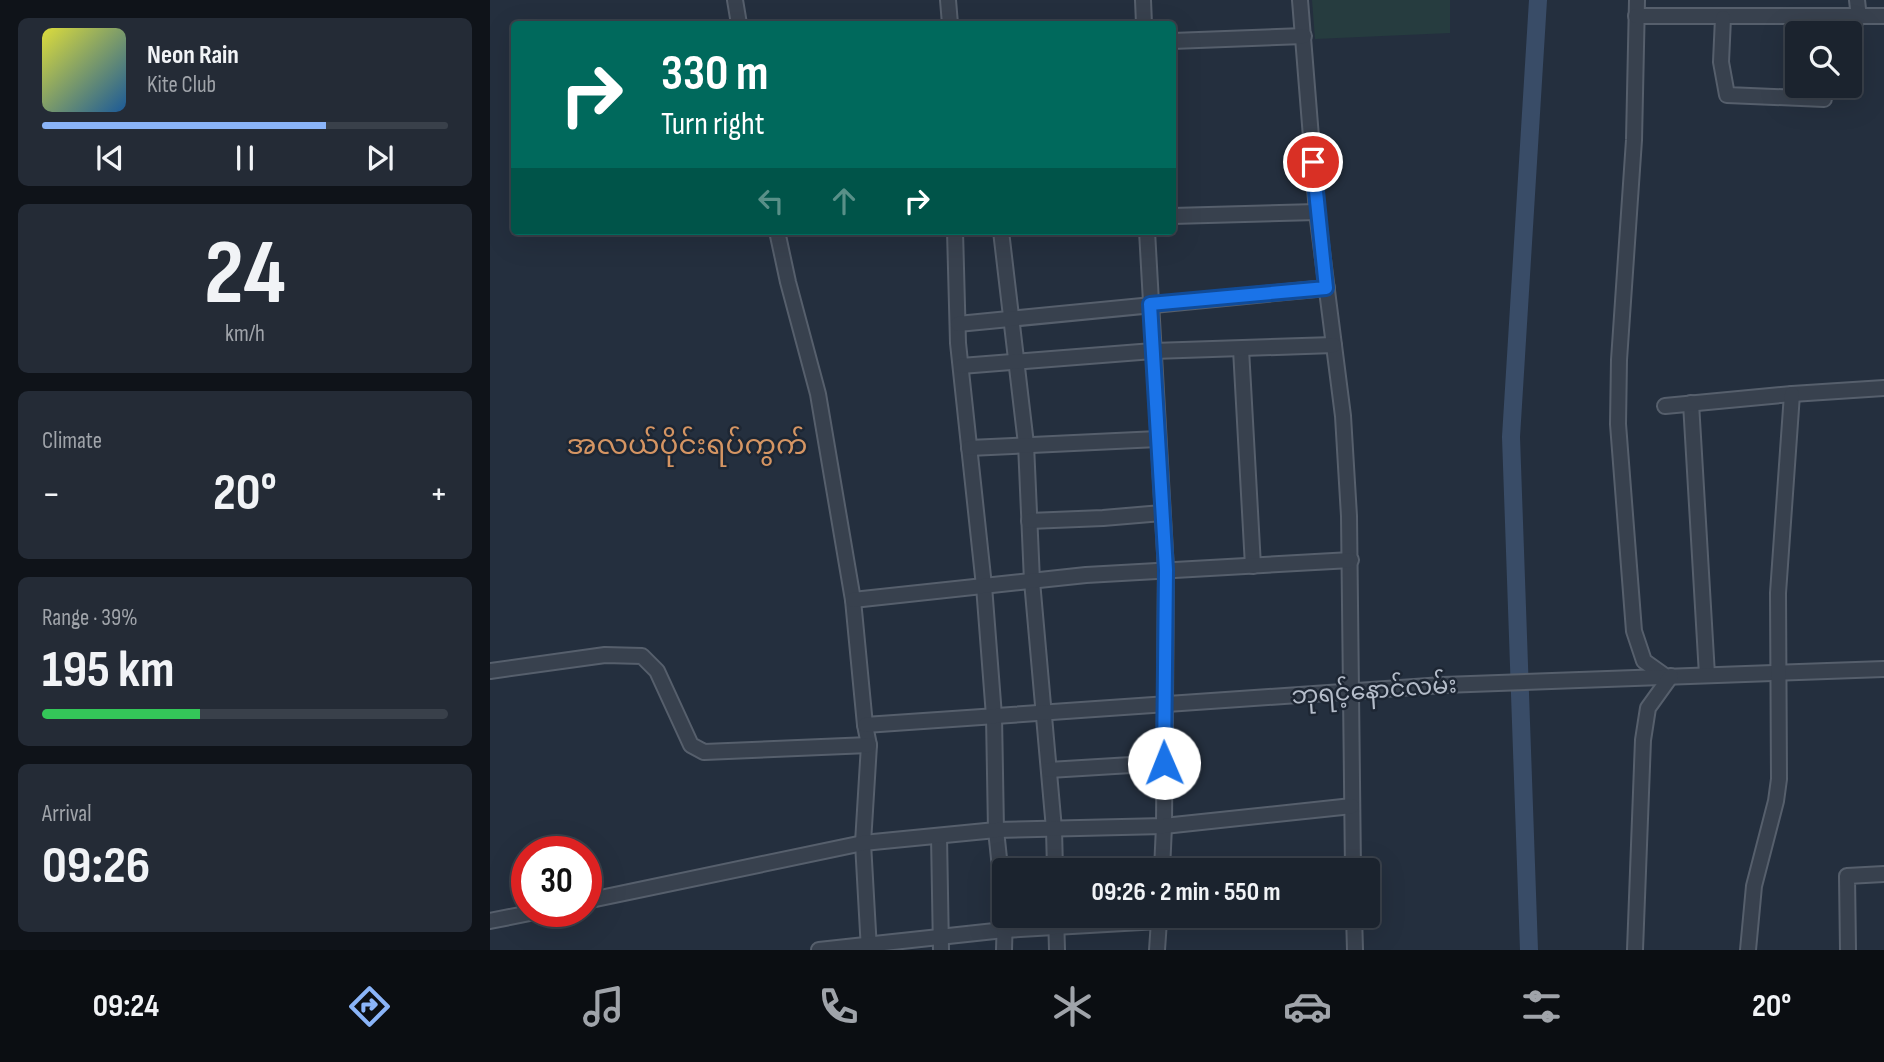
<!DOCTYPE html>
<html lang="en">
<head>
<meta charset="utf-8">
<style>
	:root { --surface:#1b232e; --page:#242b36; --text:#f1f3f6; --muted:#a0a4aa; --line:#39404a; --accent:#8ab4f8 }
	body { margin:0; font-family:"Sofia Sans Condensed","Noto Sans Myanmar",sans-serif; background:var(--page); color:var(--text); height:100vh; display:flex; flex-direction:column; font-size:26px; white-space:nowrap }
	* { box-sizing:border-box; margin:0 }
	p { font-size:23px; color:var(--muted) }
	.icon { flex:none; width:38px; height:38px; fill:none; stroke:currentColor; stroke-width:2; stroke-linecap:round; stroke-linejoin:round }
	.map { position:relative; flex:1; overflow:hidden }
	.sheet { display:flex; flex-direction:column; gap:18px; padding:18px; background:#0f1319; width:490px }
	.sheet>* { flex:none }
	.hud { position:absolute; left:21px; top:21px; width:665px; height:214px; border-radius:7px; box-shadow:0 7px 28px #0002,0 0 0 2px var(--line); background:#00695c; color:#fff; overflow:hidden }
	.fabs { position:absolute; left:1295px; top:21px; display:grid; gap:14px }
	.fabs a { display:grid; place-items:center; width:77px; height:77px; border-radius:7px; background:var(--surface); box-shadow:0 7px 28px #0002,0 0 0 2px var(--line); font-size:35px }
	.speed { position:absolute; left:21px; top:836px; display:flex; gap:14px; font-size:35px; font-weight:700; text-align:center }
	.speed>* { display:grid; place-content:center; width:91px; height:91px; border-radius:50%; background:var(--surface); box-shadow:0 7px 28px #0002,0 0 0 2px var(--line); line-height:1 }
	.speed .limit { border:10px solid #d22; background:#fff; color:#111 }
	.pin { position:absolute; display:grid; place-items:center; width:60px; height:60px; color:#fff; margin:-30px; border:4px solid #fff; border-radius:50%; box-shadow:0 2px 7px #0007 }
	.me { position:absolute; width:77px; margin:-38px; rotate:359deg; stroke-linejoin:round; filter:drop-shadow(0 0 5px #0008) }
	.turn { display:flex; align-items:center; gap:24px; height:147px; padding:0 35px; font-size:32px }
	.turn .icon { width:91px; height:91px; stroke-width:2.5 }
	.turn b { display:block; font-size:49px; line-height:60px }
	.lanes { display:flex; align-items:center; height:66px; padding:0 35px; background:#0003; justify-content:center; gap:35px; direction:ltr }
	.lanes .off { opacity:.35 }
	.big { font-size:52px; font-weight:700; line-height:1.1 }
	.sheet .tile { flex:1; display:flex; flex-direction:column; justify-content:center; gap:10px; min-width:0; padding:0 24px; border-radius:10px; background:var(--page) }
	.sheet .dial { align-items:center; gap:0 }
	.dial b { font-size:91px; line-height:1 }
	.song { display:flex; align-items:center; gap:21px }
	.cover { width:84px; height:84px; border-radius:10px; background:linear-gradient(135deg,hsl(60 70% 55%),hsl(210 70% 35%)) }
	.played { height:7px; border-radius:4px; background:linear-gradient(90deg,var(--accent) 70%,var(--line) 70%) }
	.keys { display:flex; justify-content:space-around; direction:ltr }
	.heat { display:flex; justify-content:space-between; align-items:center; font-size:38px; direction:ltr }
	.charge { height:10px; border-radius:5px; background:linear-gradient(90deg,#34c759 39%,var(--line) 0) }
	.trip { position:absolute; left:502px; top:858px; width:388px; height:70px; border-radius:7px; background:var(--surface); box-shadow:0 7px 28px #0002,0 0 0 2px var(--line); font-weight:700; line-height:70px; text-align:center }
	.menu { display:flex; height:112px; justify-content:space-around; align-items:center; background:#0b0e12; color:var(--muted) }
	.menu .icon { width:49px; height:49px }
	.menu .current { color:var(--accent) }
	.menu b { font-size:32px; color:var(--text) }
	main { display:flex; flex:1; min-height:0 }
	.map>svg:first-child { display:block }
</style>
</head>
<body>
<main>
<section class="sheet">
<div class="tile">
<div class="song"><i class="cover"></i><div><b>Neon Rain</b><p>Kite Club</p></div></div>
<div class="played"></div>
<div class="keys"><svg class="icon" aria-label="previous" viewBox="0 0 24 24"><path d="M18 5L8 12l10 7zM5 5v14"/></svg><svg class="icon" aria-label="pause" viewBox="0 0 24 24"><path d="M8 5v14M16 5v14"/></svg><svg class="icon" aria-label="next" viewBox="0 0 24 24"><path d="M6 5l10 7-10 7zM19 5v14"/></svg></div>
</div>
<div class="tile dial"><b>24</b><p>km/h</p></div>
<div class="tile"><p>Climate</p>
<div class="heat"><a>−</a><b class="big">20°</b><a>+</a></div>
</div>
<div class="tile"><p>Range · 39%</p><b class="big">195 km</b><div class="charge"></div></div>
<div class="tile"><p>Arrival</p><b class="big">09:26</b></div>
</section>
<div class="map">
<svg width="1394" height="950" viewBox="0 0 1394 950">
	<rect width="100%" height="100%" fill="#242f3e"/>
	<path fill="#263c3f" d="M822,0H960V33L825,39Z"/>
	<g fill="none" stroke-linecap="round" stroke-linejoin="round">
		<path stroke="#394c67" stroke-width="18" d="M1039,950L1021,437L1048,0"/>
		<g stroke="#565f6c" stroke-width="18">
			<g id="minor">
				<path d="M245,0L249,24"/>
				<path d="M458,0L460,24"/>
				<path d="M653,0L654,24"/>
				<path d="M810,0L827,212L853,416L859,516L863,870"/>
				<path d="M1147,0L1144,140L1129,360L1128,424L1144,631L1154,661L1175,676"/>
				<path d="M1367,0L1369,18"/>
				<path d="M1146,16H1394"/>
				<path d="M1233,18L1231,62L1237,95L1334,99"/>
				<path d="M682,41L814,36"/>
				<path d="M682,216L827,212"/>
				<path d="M287,231L298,282L328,394L363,600L375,725L379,745L373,843L379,950"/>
				<path d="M465,231L468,343L494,586L504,716L506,830L514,906"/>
				<path d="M511,231L536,444L542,581L564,829L565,870"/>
				<path d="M657,231L676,570L674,826L672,870"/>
				<path d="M468,324L837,288"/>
				<path d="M751,349L763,566"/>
				<path d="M471,366L663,351L844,345"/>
				<path d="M1201,403L1217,675"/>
				<path d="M1175,406L1302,394L1394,388"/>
				<path d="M479,448L668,439"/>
				<path d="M539,521L613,518L672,513"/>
				<path d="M363,600L596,575L861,560"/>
				<path d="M0,671L115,655L152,656L167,671L201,745L214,752L379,745"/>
				<path d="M375,725L953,685L1394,669"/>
				<path d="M559,770L674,763"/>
				<path d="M449,836L451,950"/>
				<path d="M96,901L373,843L506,830L674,826L862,806"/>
				<path d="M566,915L567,950"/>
				<path d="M864,915L865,950"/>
				<path d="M0,921L45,912"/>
				<path d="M329,950L514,930L669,921L670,915"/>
				<path d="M514,950L515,915"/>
				<path d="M667,950L669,921"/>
				<path d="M1145,950L1153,740L1158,708L1181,676"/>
				<path d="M1258,950L1264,886L1286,801L1289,779L1288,593L1302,394"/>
				<path d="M1358,950L1357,876L1394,874"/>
			</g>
		</g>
		<use href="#minor" stroke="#38414e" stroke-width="14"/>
	</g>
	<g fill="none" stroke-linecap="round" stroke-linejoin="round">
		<g stroke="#114b97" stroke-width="18">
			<path id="route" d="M674,763L676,570L660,304L836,288L823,162"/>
		</g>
		<use href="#route" stroke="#1a73e8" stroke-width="12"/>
	</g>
	<g text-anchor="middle" stroke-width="5" stroke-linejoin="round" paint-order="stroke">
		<g font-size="24" fill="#b4bcc9" stroke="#1d2633">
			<text transform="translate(884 690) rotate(-4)" y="8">ဘုရင့်နောင်လမ်း</text>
		</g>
		<g font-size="28" fill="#d59563" stroke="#1d2633">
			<text x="197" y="454">အလယ်ပိုင်းရပ်ကွက်</text>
		</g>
	</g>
</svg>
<div class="fabs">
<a><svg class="icon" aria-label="search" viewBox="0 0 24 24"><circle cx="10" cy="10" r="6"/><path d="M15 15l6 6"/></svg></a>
</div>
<div class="speed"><div class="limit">30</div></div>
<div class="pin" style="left:823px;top:162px;background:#d93025"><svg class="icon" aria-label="arrive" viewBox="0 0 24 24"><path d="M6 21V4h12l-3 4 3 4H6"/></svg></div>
<svg class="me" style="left:674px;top:763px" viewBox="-20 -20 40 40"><circle r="19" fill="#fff"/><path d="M0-13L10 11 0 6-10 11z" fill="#1a73e8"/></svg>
<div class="trip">09:26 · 2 min · 550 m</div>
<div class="hud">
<div class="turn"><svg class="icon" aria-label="right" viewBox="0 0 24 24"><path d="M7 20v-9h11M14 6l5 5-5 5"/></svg><div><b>330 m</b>Turn right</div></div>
<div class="lanes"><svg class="icon off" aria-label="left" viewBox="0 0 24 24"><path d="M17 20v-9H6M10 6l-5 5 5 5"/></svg><svg class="icon off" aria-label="ahead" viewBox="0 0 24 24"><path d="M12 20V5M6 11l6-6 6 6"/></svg><svg class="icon" aria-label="right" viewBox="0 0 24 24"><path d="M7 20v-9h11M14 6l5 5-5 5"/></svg></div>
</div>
</div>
</main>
<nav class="menu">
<b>09:24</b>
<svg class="icon current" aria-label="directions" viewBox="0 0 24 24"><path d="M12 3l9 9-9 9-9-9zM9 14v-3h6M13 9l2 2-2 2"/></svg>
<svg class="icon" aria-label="music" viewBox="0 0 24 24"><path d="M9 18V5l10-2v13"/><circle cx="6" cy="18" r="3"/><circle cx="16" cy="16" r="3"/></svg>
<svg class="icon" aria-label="phone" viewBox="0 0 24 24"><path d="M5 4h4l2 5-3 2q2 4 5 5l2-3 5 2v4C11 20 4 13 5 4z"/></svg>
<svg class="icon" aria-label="climate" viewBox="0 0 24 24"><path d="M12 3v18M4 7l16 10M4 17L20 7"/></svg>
<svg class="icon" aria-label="car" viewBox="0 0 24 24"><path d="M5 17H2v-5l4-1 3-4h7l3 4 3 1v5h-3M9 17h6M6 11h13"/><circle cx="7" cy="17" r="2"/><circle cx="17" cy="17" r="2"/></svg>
<svg class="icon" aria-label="filters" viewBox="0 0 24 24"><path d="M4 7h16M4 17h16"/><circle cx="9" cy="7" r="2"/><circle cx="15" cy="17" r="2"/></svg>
<b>20°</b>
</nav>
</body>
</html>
